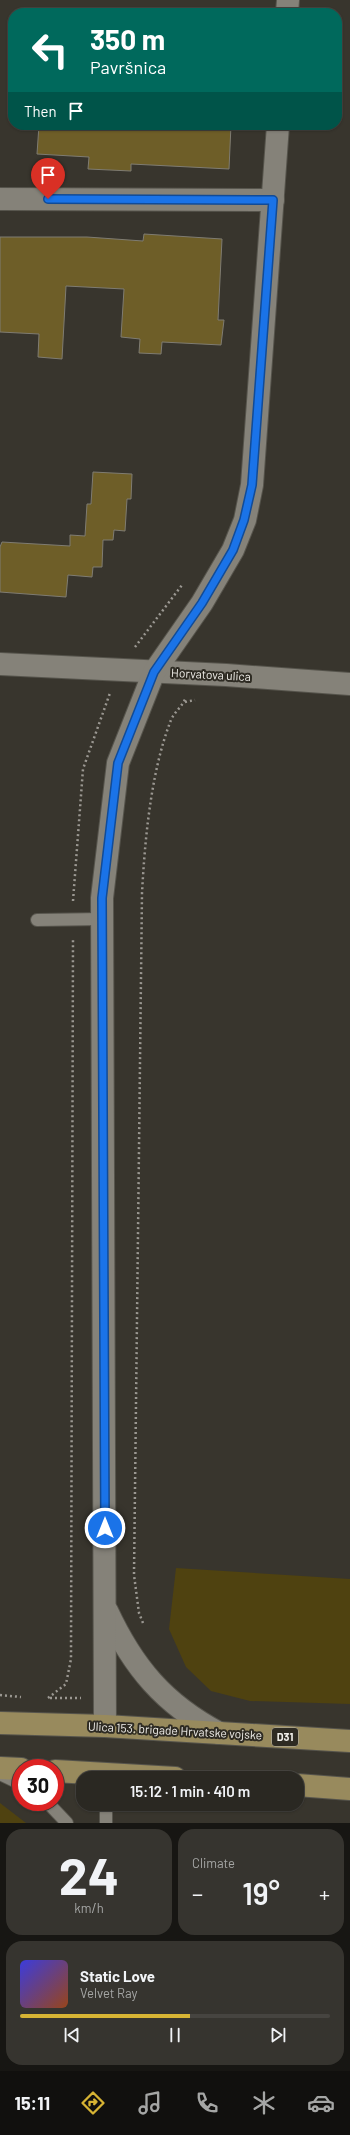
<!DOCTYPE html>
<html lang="en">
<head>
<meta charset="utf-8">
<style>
	:root { --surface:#2a2822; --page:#36342f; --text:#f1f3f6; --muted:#a5a6a5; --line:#464440; --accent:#d7b434 }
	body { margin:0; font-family:Barlow,sans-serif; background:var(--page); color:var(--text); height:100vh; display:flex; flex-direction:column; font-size:15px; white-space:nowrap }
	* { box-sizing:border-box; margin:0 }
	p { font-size:13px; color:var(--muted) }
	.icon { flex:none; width:22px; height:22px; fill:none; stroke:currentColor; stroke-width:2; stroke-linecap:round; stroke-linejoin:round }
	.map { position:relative; height:1823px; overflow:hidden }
	.details { display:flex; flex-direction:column; gap:6px; padding:6px; background:#171613; flex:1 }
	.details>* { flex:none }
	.guide { position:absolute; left:8px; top:8px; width:334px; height:122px; border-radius:16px; box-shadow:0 1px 3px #0004,0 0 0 1px var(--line); background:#00695c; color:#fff; overflow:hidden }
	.speed { position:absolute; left:12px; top:1759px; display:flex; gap:8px; font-size:20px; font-weight:700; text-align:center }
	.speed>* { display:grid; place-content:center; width:52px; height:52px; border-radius:50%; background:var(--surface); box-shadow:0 1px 3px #0004,0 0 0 1px var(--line); line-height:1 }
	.speed .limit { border:6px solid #d22; background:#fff; color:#111 }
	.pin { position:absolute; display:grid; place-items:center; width:34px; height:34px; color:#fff; margin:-41px -17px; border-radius:50% 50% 50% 0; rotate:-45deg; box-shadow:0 0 4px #0007 }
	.pin .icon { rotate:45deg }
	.me { position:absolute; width:44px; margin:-22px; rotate:0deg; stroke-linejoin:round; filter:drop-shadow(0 0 3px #0008) }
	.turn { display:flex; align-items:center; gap:14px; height:84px; padding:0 16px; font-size:18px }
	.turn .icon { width:52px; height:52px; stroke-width:2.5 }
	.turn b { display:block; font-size:28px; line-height:34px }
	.then { display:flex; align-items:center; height:38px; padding:0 16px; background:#0003; gap:8px; font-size:15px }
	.big { font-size:30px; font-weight:600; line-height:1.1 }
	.details .tile { flex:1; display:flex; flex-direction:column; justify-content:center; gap:6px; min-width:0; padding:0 14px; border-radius:16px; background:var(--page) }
	.details .dial { align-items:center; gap:0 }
	.dial b { font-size:52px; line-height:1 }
	.song { display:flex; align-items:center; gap:12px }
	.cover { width:48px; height:48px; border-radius:6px; background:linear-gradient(135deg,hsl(240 70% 55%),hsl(20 70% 35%)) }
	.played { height:4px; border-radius:2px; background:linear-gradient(90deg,var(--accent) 55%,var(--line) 55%) }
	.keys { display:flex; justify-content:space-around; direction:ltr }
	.heat { display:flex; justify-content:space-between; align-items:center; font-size:22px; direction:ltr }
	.details .tiles { flex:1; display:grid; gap:6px; grid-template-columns:1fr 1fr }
	.tile:last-child { grid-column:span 2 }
	.trip { position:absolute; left:76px; top:1771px; width:228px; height:40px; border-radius:16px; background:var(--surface); box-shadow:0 1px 3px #0004,0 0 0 1px var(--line); font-weight:600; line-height:40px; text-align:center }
	.dock { display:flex; height:64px; justify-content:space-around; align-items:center; background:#11100e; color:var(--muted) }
	.dock .icon { width:28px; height:28px }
	.dock .current { color:var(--accent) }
	.dock b { font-size:18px; color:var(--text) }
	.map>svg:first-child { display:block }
</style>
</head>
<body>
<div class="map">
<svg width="350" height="1823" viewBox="0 0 350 1823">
	<rect width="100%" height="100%" fill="#38352d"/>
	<g fill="#4f4210">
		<path d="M176,1568L350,1579V1704L250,1701L211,1691L186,1667L169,1629Z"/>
		<path d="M0,1803L26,1823H0Z"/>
	</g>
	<g fill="#6e5e28" stroke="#7f7c72">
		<path d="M39,125H231L229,169L131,164V171L88,169L89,157L37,154Z"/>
		<path d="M144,234L222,239L218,320H224L221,345L162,342L161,354L139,353L140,339L121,337L124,289L66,286L62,359L38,357L39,334L0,332V237H87L143,241Z"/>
		<path d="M93,472L132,474L131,499H127L125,531L114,530L113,540H103L102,567H93L92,577L68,575L66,597L0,592V547L2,542L70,546V535L85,536L87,504H91Z"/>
	</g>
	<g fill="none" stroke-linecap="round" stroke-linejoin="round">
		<g stroke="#56544c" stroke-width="14">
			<g id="service">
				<path d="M37,920L102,919"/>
				<path d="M0,1774L21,1784"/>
				<path d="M47,1802L67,1823"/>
				<path d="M106,1823V1804"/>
			</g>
		</g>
		<g stroke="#56544c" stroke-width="24">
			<g id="minor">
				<path d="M287,13L288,0"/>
				<path d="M0,199L273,200"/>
				<path d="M0,664L226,675L350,684"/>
				<path d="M107,1611C133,1667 164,1704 219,1733"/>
				<path d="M105,1726L102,898L118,763L154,672L202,603L233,550L245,520L252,485L278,125"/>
			</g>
		</g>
		<g stroke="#56544c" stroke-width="24">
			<g id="primary">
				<path d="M0,1723L105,1726L350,1741"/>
				<path d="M0,1768L21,1769"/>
				<path d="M55,1771L175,1778"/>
				<path d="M297,1785L350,1789"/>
			</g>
		</g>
		<g stroke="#9b9892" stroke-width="2.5" stroke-dasharray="2 3" stroke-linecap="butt">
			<path d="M135,647L182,585"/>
			<path d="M185,702L195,700"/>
			<path d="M73,901L83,769L110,693"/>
			<path d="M143,1623L139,1613L134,1575L142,893C145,838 151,771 171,720C175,711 183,706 186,697"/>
			<path d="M0,1695L21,1697"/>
			<path d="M48,1698L66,1684L71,1659L73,938"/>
			<path d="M50,1698H81"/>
		</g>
		<use href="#service" stroke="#858279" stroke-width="12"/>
		<use href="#minor" stroke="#858279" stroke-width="22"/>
		<use href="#primary" stroke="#988a5d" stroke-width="22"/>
	</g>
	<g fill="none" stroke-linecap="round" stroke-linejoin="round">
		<g stroke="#114b97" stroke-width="10">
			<path id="route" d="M48,199L273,200L252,485L244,520L233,550L202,603L154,672L118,763L102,898L105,1528"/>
		</g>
		<use href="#route" stroke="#1a73e8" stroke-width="7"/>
	</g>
	<g text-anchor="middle" stroke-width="4" stroke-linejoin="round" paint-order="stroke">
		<rect fill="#2e2b23" stroke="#b6b4ae" stroke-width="1" x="272" y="1728" width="26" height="18" rx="3"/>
		<g font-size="11" font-weight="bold" fill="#f1efea">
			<text x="285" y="1741">D31</text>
		</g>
		<g font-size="12" fill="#f1efea" stroke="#2e2b23">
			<text transform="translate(211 675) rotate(3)" y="4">Horvatova ulica</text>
			<text transform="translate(175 1731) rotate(3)" y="4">Ulica 153. brigade Hrvatske vojske</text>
		</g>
	</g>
</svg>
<div class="speed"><div class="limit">30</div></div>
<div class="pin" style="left:48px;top:199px;background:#d93025"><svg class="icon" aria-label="arrive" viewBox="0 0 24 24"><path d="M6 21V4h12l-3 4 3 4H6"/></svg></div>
<svg class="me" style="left:105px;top:1528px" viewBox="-20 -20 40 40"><circle r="17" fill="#1a73e8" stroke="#fff" stroke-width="3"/><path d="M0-11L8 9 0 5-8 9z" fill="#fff"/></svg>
<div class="trip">15:12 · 1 min · 410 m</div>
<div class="guide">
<div class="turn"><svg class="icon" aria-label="left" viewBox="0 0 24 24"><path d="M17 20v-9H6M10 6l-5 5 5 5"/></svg><div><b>350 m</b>Pavršnica</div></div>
<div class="then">Then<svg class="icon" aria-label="arrive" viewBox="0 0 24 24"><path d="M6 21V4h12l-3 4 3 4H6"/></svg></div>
</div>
</div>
<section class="details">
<div class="tiles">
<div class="tile dial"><b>24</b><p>km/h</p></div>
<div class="tile"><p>Climate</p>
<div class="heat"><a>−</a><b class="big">19°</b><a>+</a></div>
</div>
<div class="tile">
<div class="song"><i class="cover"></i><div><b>Static Love</b><p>Velvet Ray</p></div></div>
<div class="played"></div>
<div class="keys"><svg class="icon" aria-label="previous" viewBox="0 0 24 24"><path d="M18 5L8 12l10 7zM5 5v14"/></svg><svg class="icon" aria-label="pause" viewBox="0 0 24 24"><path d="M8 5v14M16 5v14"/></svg><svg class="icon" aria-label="next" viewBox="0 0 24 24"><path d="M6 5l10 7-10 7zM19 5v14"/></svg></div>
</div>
</div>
</section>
<nav class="dock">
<b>15:11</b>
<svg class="icon current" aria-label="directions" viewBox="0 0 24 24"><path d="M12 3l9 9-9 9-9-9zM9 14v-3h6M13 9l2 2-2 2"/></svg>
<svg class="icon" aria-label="music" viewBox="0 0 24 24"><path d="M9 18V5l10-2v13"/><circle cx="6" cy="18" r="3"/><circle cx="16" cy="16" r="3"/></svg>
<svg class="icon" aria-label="phone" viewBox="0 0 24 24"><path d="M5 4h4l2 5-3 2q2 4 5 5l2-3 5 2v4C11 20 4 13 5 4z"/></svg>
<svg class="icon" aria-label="climate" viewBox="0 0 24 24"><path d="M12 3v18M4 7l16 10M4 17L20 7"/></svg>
<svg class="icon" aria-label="car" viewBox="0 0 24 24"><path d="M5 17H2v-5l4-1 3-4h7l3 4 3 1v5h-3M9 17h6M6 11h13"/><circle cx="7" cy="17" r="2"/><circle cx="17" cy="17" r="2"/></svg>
</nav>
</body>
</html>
